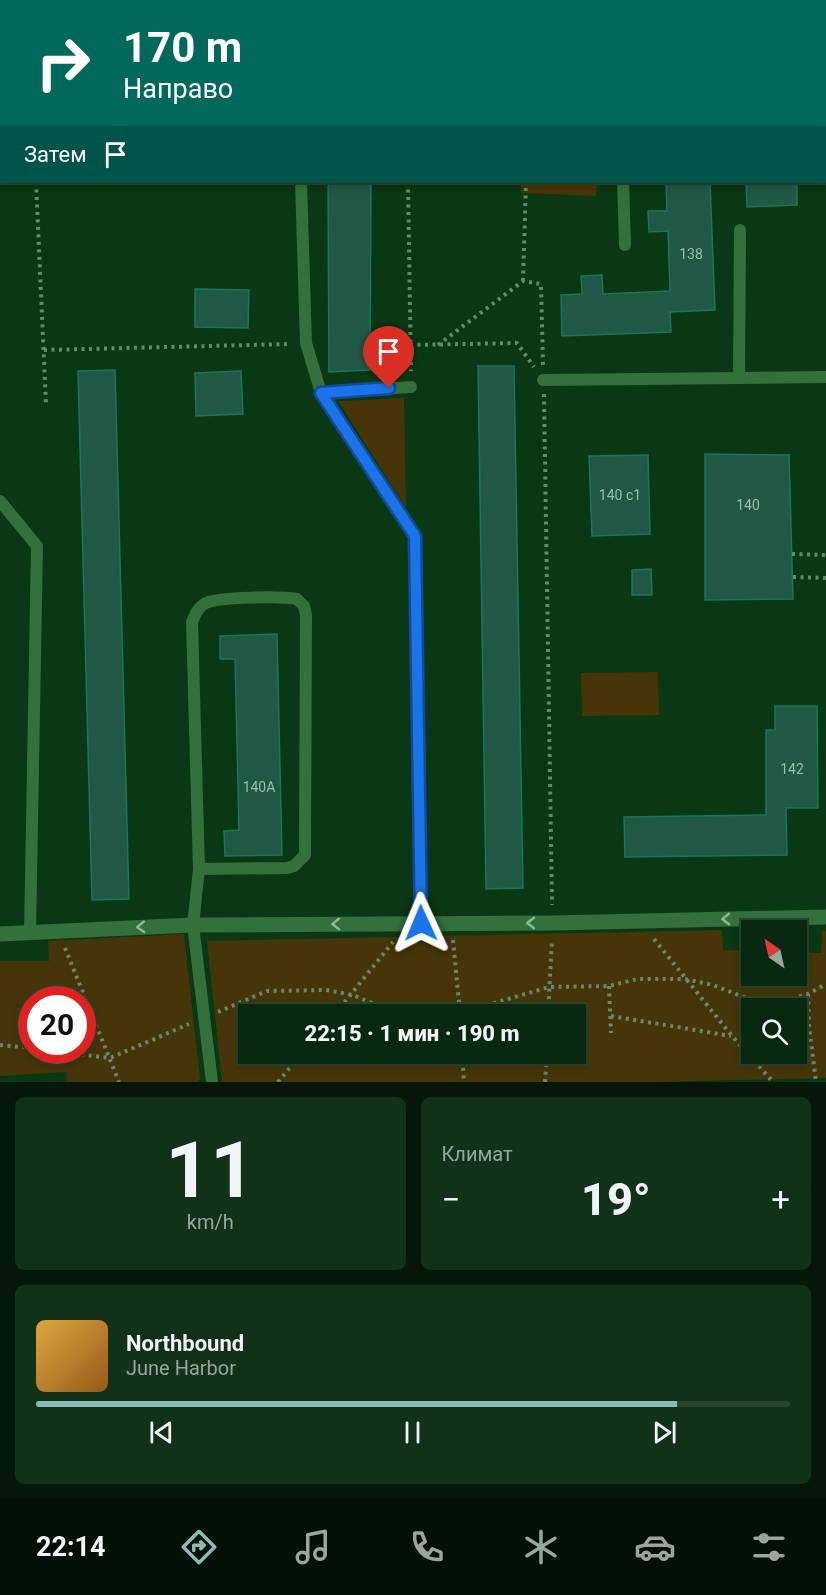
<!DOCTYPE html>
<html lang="ru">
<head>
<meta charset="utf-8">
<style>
	:root { --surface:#08290f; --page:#113118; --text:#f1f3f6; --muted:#98a69e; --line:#29452f; --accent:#8bbbb9 }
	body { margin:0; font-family:Roboto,sans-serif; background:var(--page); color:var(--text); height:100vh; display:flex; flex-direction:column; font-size:22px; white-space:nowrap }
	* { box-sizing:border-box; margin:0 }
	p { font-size:20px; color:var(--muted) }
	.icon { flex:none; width:33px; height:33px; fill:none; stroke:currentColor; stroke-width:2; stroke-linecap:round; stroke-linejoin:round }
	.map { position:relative; height:1082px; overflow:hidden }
	.drawer { display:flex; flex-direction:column; gap:15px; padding:15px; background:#041708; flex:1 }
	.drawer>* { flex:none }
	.hud { position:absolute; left:0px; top:0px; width:826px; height:183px; box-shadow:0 3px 9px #0003,0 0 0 2px var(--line); background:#00695c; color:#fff; overflow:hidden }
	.needle { width:39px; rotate:326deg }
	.fabs { position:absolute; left:741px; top:920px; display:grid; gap:12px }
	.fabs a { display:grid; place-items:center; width:66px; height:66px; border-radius:0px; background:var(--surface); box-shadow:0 3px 9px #0003,0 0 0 2px var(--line); font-size:30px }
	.speed { position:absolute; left:18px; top:986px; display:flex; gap:12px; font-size:30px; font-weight:700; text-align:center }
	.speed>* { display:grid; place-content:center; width:78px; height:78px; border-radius:50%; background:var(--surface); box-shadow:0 3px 9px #0003,0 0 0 2px var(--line); line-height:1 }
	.speed .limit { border:9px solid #d22; background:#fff; color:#111 }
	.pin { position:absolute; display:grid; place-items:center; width:51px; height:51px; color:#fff; margin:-62px -26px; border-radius:50% 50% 50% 0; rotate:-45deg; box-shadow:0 0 6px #0007 }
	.pin .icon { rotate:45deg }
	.me { position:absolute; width:66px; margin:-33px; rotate:359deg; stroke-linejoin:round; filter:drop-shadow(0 0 4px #0008) }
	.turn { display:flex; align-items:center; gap:21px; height:126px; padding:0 24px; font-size:27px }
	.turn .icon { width:78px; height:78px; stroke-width:2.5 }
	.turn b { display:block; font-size:42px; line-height:51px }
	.then { display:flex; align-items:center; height:57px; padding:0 24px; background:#0003; gap:12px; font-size:22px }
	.big { font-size:45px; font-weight:800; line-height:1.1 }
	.drawer .tile { flex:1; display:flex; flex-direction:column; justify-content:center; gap:9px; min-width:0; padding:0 21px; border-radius:9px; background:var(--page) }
	.drawer .dial { align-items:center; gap:0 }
	.dial b { font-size:78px; line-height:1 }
	.song { display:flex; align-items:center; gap:18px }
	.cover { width:72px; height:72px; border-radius:9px; background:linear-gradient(135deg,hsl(40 70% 55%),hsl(30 70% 35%)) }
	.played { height:6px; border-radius:3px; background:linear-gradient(90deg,var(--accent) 85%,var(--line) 85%) }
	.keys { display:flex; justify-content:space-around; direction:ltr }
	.heat { display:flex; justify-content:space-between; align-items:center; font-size:33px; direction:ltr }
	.drawer .tiles { flex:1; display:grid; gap:15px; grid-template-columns:1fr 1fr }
	.tile:last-child { grid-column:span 2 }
	.trip { position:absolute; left:238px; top:1004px; width:348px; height:60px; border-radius:0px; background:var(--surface); box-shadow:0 3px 9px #0003,0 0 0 2px var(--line); font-weight:800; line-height:60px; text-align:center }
	.tab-bar { display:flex; height:96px; justify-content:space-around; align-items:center; background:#031006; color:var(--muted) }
	.tab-bar .icon { width:42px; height:42px }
	.tab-bar .current { color:var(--accent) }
	.tab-bar b { font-size:27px; color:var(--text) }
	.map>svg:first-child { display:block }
</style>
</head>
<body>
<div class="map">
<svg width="826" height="1082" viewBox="0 0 826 1082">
	<rect width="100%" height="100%" fill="#0a3714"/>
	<g fill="#463508" fill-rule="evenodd">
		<path d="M521,182H597L596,196L521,193Z"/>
		<path d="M404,398L406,508L338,401Z"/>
		<path d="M658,672L659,715L582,716L581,673Z"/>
		<path d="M722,930L723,950L751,951L752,975H796L797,952L821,953L822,931H826V1078L654,1082H222L207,941ZM752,1008H796V1053H752ZM249,1014H576V1053H249Z"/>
		<path d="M184,934L200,1079L197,1082H67L66,1072L0,1076V961H49L48,941ZM32,999H82V1050H32Z"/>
	</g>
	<g fill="#215845" stroke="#17775a" stroke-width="1.5">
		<path d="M328,182H371L370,370L329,372Z"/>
		<path d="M666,182H710L715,310L670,312L671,332L562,336L561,295L582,294L581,276L602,275L603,294L670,291L668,231L649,232L648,211H667Z"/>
		<path d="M746,182H797V205L747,207Z"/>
		<path d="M195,289L249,290L248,328L195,327Z"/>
		<path d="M478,366H514L523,888L486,889Z"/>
		<path d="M115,370L129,899L92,900L78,371Z"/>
		<path d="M241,371L243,414L196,416L195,373Z"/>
		<path d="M705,454L789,455L793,599L705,600Z"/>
		<path d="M648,455L650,534L592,536L589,456Z"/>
		<path d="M651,569L652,595H632V570Z"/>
		<path d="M277,634L282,855L225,856L224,831L239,830L235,659H220V636Z"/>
		<path d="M775,706H817L818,808H786L787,855L625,857L624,817L766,815V730H775Z"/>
	</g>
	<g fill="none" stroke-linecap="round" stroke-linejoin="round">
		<g stroke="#648a6a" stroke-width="4" stroke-dasharray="3 4.5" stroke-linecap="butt">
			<path d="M27,0V2"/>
			<path d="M405,0V2"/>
			<path d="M530,2V0"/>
			<path d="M825,124H826"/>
			<path d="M36,182L46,404"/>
			<path d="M408,182L411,371"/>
			<path d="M523,281L526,182"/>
			<path d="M410,345L517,343L534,367"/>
			<path d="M438,345L523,281L541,284L543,365"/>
			<path d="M44,350L290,344"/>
			<path d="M544,394L552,905"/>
			<path d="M792,554L826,555"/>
			<path d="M793,577L826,578"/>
			<path d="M654,939L732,1036L773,1082"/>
			<path d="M453,940L460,1013"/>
			<path d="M65,948L119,1082"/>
			<path d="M609,986L611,1033"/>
			<path d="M808,994L809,1026L816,1082"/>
			<path d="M218,1012L267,991L326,990L353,995L393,1012L460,1013L549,987L609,986L637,979H685L713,985L766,1006L808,994L826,984"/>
			<path d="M335,1014L393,942"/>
			<path d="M548,1014L552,940"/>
			<path d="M611,1016L731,1036"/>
			<path d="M0,1045L32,1048"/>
			<path d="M44,1050L110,1058L189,1024"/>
			<path d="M462,1053L464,1082"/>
			<path d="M547,1055L590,1056"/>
			<path d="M278,1082L302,1053"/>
			<path d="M545,1082L547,1053"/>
		</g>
		<g stroke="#33703c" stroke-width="12">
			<path d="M295,0L296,2"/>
			<path d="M661,2V0"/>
			<path d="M301,182L306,343L321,393L415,536L421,923"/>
			<path d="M623,182L625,245"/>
			<path d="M739,378L740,230"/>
			<path d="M543,380L826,377"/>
			<path d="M321,393L411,387"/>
			<path d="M0,501L37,546L30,933"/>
			<path d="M199,869L287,868L294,866L305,855L306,615L304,606L297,599C282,596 218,597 206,603C198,607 195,615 192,622L199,869L193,925L212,1082"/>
		</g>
		<path stroke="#33703c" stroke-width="15" d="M0,934L193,925L553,923L826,917"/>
	</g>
	<defs><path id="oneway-chevron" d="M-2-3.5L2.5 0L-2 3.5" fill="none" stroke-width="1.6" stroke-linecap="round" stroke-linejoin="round" transform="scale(1.5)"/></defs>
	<g stroke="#91b995">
		<use href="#oneway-chevron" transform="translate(726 919) rotate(179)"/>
		<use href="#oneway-chevron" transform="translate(531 923) rotate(-180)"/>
		<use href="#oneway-chevron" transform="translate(336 924) rotate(179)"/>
		<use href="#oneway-chevron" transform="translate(141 927) rotate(177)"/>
	</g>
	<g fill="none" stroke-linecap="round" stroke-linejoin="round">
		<g stroke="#114b97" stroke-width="15">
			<path id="route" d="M389,388L321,393L415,536L421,923"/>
		</g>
		<use href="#route" stroke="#1a73e8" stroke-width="10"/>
	</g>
	<g text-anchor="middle" stroke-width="6" stroke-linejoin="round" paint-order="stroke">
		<g font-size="14" fill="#9bbfa5">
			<text x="691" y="259">138</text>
			<text x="620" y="500">140 с1</text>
			<text x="748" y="510">140</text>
			<text x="792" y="774">142</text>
			<text x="259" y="792">140А</text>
		</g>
	</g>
</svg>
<div class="fabs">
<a><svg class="needle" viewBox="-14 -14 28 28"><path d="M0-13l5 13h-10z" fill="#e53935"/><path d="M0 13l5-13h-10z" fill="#98a69e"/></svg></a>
<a><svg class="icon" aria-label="search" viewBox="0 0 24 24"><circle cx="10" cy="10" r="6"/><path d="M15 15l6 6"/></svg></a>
</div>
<div class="speed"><div class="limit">20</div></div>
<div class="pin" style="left:389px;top:388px;background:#d93025"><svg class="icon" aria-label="arrive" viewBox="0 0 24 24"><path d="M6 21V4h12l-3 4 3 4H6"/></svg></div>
<svg class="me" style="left:421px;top:923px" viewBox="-20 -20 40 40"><path d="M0-17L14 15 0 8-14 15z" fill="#1a73e8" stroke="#fff" stroke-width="4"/></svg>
<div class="trip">22:15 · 1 мин · 190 m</div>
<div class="hud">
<div class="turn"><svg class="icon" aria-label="right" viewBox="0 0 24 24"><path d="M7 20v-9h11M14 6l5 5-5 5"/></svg><div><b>170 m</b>Направо</div></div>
<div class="then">Затем<svg class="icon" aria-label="arrive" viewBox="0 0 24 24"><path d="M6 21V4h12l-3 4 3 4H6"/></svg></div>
</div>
</div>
<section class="drawer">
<div class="tiles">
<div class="tile dial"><b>11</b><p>km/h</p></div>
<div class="tile"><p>Климат</p>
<div class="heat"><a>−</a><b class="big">19°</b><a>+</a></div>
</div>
<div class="tile">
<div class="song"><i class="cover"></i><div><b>Northbound</b><p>June Harbor</p></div></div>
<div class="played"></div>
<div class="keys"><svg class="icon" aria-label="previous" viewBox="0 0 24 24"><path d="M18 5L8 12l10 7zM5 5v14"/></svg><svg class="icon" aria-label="pause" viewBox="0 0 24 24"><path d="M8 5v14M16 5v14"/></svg><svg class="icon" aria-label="next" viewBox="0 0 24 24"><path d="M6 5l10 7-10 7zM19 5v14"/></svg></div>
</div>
</div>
</section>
<nav class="tab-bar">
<b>22:14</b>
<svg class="icon current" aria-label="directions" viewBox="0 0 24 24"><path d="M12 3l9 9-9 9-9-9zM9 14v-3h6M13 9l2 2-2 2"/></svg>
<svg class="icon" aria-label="music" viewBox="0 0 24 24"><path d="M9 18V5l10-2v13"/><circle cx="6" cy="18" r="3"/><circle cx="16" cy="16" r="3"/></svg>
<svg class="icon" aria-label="phone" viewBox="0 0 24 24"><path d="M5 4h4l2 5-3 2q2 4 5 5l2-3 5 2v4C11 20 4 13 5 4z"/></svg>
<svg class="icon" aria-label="climate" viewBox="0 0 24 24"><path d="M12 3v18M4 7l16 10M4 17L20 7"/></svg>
<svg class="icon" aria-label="car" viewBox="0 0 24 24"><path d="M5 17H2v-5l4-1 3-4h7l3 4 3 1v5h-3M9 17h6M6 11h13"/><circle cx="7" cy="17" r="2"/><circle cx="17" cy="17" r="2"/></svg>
<svg class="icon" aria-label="filters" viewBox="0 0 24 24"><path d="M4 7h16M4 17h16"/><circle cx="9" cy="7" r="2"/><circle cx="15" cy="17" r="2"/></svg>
</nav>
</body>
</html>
